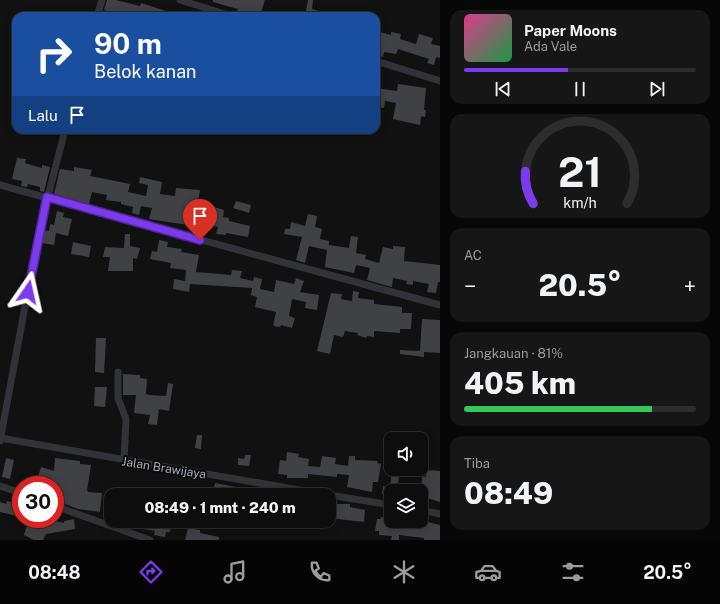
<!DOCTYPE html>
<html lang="id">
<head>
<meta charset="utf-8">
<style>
	:root { --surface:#0d0d0e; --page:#161617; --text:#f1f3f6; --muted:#9a9c9e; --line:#2d2d2e; --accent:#7c3aed }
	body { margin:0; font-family:"Public Sans",sans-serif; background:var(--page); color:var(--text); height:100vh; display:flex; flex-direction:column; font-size:15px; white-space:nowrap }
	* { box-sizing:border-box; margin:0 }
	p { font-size:13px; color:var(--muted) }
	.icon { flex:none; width:22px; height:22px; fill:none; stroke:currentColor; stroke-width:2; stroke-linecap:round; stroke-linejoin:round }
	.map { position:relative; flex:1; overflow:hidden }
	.panel { display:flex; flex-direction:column; gap:10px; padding:10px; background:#070708; width:280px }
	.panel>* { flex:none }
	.guide { position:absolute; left:12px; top:12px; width:368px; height:122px; border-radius:12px; box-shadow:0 2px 10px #0003,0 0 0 1px var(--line); background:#1a4fa0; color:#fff; overflow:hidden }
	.controls { position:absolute; left:384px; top:432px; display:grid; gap:8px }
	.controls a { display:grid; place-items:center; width:44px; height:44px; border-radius:8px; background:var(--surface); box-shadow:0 2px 10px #0003,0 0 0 1px var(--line); font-size:20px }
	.speed { position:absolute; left:12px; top:476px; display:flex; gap:8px; font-size:20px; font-weight:700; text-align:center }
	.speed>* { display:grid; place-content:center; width:52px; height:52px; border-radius:50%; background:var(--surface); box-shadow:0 2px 10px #0003,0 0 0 1px var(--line); line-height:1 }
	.speed .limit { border:6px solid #d22; background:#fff; color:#111 }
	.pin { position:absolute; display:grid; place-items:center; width:34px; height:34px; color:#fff; margin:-41px -17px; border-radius:50% 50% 50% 0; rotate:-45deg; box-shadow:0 0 4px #0007 }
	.pin .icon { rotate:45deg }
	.me { position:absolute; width:44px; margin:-22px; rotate:11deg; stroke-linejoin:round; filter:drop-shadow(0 0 3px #0008) }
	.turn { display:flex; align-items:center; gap:14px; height:84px; padding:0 16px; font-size:18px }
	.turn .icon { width:52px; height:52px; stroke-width:2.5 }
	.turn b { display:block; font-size:28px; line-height:34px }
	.then { display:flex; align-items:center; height:38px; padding:0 16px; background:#0003; gap:8px; font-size:15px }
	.big { font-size:30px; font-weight:800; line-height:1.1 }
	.panel .tile { flex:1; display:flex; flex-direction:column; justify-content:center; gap:6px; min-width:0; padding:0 14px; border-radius:12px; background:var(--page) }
	.panel .dial { align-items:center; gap:0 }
	.dial svg { height:104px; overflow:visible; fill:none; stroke:var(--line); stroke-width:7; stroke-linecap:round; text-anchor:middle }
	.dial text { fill:var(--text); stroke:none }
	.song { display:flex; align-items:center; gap:12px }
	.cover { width:48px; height:48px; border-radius:6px; background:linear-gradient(135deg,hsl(330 70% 55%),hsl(140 70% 35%)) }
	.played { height:4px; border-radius:2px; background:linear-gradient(90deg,var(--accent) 45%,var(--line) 45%) }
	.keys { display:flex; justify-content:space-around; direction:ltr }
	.heat { display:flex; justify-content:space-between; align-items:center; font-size:22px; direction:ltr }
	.charge { height:6px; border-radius:3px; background:linear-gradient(90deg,#34c759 81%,var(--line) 0) }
	.trip { position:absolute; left:104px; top:488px; width:232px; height:40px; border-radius:12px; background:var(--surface); box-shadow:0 2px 10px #0003,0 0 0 1px var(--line); font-weight:800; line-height:40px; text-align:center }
	.dock { display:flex; height:64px; justify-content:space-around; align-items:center; background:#050506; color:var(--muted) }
	.dock .icon { width:28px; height:28px }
	.dock .on { color:var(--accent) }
	.dock b { font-size:18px; color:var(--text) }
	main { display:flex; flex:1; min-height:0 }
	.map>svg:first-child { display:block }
</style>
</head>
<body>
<main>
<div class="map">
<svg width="440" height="540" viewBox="0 0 440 540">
	<rect width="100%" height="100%" fill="#111112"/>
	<g fill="#404145">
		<path d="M107,0H116L140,6L141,3L166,11L164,16H122L104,10Z"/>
		<path d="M213,0H265L260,16L237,11L238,9L213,2Z"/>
		<path d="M308,0H313L312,9L330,14V16H305Z"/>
		<path d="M380,32L391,35V32L401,34L400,39L416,44L419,34L433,38L431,44L440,46V58L436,57L434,65L427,63L429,59L398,49L396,54L384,52L383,57L376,55Z"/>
		<path d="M398,84L426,88L424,110H426L425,117L421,116L420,125L393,119L396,103L385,101L384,108L376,107V88L397,91Z"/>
		<path d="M17,158L26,159L25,163L42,168V165L50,167L44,192L40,191V187L28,184L27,187L21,186L22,181L12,179Z"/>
		<path d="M74,167L92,170L90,176L130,184L128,192L146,196L148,185L139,183L140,177L162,182L160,194L175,196L176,188L200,190L194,226L149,219L152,208L141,206L139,215L132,213L133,207L121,204V202L106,200L107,195L92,192L89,204L54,194L60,169L74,171Z"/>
		<path d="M236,201L251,205L249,213L233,208Z"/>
		<path d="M214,207L224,210L223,217L229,218V221L250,226L248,237L226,233V235L216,234L218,227L214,226L216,214L212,213Z"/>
		<path d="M57,211L64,213L63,217L72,219L68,236L56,233L54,245L42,243L44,230L49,231L50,224L54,225Z"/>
		<path d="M308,214L317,216L315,227L322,229L320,239L329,241V245L349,248L351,236L358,237L356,253L366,255L365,259L379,263L383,247L393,249V246L405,247L404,261L440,265V282H438L436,293L427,292L429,284L413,281V285L406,284L407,281L393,278L392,287L367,280L370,268L356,265L354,273L325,267L327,250L309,246L305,263L296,260L302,237L284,234L285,229H290L291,222L305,226Z"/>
		<path d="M125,234H130V246L140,248L137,259L133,258V271H108L110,257H103L105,247L124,248Z"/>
		<path d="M159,240L168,242L167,247L182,249L181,252L199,255L196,272L231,275L232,270L242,271L240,278L253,281L254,277L262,279L260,289L274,292L276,280L294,284L296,278L304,281L300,292L319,295L317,310L305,308L306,302L292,299L289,316L295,318L292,328L281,325L280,327L273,326L276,312L255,307L257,297L251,295L252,288L190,284L189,292L173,289L174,279L185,281L186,270L170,268L171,263L150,259L152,251L157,252Z"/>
		<path d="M73,242L91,246L89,257L71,254Z"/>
		<path d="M353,291L359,292L358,298L374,300V304L402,307V313H412L411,329H400V333L374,331V337L367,336L366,338L357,335L358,333L345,331L343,337L334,335L330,354L317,351L331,293L342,294L341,299L352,301Z"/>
		<path d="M422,319L440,320V353L424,352V357L400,354V350L420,351Z"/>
		<path d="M96,338H106L104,373L95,372Z"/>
		<path d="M123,374L140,375V378L147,379L146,394L149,395L166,396L168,383L173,384L169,411L159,409L157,425L148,424L150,415L134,413L136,395H123Z"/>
		<path d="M95,387H107L105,407L94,406Z"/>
		<path d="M197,435H202L201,449L195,448Z"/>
		<path d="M287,452L299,454L298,457L309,459L308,466L320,467L322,456L336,458L335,464L348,466L349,456H355V460L378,461L377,463L381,464L378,482H373L372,492L347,487L349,475L337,474V477L308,474V478H287V475L278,474L280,460L286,461Z"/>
		<path d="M245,455H251L249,466L238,465V458L244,459Z"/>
		<path d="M6,458L14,460L10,479L2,477Z"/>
		<path d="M55,458L80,461V464L91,465L87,490L88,492L102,493L100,512L78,509L57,501L59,485L36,484L41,467L54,471Z"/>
		<path d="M392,469L400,470L397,491H391V496L382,494L383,486L390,488Z"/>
		<path d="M426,470L440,471V502L427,498V495L421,494L422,476L426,477Z"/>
		<path d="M215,483L241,488L240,495H201V488H214Z"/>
		<path d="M7,501L19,504L17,516L0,512V502L6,504Z"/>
		<path d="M329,504H350V507L365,510L364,522L329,518Z"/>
		<path d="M381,517L391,519V521H423L440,525V540H424V538L399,535V540H391L392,536L379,535V531H375L377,519H381Z"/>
		<path d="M29,519H48L64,523V521L74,519L75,529L46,534L43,540H34L24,535Z"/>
		<path d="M139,521H172V524L170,532H166L165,537L154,535L155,531L138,528Z"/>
		<path d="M257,521L264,522L263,529L256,527Z"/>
		<path d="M268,521H288L287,528L267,526Z"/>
		<path d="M188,528L200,530V533L219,537V540H185Z"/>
	</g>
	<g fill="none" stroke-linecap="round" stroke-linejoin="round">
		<g stroke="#323336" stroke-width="7">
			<path d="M180,0L231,16"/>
			<path d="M97,16L102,0"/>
			<path d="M376,61L440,81"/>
			<path d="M0,185L440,305"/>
			<path d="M118,372V398L126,419L124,461"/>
			<path d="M0,438L328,495"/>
			<path d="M0,441L39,231L65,130"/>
			<path d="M0,486L21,493"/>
			<path d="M329,495L391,505"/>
			<path d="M55,506L150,540"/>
			<path d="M421,510L440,514"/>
		</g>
	</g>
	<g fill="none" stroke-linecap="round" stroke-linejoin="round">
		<g stroke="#51269a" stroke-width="10">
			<path id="route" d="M28,292L47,197L200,240"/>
		</g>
		<use href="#route" stroke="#7c3aed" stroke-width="7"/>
	</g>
	<g text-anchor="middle" stroke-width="4" stroke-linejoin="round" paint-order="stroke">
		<g font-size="12" fill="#a3aab1" stroke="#0c0c0d">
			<text transform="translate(164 468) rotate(9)" y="4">Jalan Brawijaya</text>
		</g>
	</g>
</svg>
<div class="controls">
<a><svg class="icon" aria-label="sound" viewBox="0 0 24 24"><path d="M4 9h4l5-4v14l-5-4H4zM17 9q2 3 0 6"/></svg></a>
<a><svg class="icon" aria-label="layers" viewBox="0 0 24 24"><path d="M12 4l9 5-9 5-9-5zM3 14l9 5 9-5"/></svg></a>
</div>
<div class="speed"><div class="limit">30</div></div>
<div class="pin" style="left:200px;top:240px;background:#d93025"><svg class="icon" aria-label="arrive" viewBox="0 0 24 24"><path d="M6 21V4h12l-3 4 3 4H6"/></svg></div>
<svg class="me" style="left:28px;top:292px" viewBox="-20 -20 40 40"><path d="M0-17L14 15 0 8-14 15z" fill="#7c3aed" stroke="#fff" stroke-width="4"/></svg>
<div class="trip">08:49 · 1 mnt · 240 m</div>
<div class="guide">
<div class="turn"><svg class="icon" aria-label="right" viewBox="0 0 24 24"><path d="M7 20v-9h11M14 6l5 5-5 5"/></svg><div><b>90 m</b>Belok kanan</div></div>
<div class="then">Lalu<svg class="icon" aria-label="arrive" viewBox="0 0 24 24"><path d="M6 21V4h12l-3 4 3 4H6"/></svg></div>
</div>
</div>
<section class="panel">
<div class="tile">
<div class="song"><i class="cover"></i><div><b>Paper Moons</b><p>Ada Vale</p></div></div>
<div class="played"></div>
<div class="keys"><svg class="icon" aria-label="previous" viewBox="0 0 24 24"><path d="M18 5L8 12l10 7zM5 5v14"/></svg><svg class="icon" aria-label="pause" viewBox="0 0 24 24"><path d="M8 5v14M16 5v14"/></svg><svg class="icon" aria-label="next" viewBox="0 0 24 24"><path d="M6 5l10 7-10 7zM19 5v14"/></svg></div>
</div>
<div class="tile dial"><svg viewBox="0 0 100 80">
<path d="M14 69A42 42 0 1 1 86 69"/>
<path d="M14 69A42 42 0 0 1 8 44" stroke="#7c3aed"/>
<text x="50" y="56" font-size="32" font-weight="700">21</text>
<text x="50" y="72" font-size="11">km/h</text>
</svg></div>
<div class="tile"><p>AC</p>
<div class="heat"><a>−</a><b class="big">20.5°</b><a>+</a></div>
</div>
<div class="tile"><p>Jangkauan · 81%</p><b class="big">405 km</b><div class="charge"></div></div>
<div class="tile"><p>Tiba</p><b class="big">08:49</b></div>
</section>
</main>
<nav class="dock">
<b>08:48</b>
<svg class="icon on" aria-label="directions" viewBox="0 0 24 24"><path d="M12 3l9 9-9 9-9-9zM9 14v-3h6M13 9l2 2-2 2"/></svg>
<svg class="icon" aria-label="music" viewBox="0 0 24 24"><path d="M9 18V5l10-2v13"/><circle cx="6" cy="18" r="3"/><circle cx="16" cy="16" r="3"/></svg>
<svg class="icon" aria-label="phone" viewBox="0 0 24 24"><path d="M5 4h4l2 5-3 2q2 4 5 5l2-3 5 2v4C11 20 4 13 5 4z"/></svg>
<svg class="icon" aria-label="climate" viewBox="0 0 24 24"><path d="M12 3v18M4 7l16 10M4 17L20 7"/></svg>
<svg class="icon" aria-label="car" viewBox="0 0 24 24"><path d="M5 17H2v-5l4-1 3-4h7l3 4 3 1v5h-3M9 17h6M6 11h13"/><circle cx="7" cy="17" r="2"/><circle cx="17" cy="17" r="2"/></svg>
<svg class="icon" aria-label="filters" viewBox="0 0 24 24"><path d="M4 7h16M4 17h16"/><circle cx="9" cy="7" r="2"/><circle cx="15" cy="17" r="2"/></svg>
<b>20.5°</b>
</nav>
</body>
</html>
